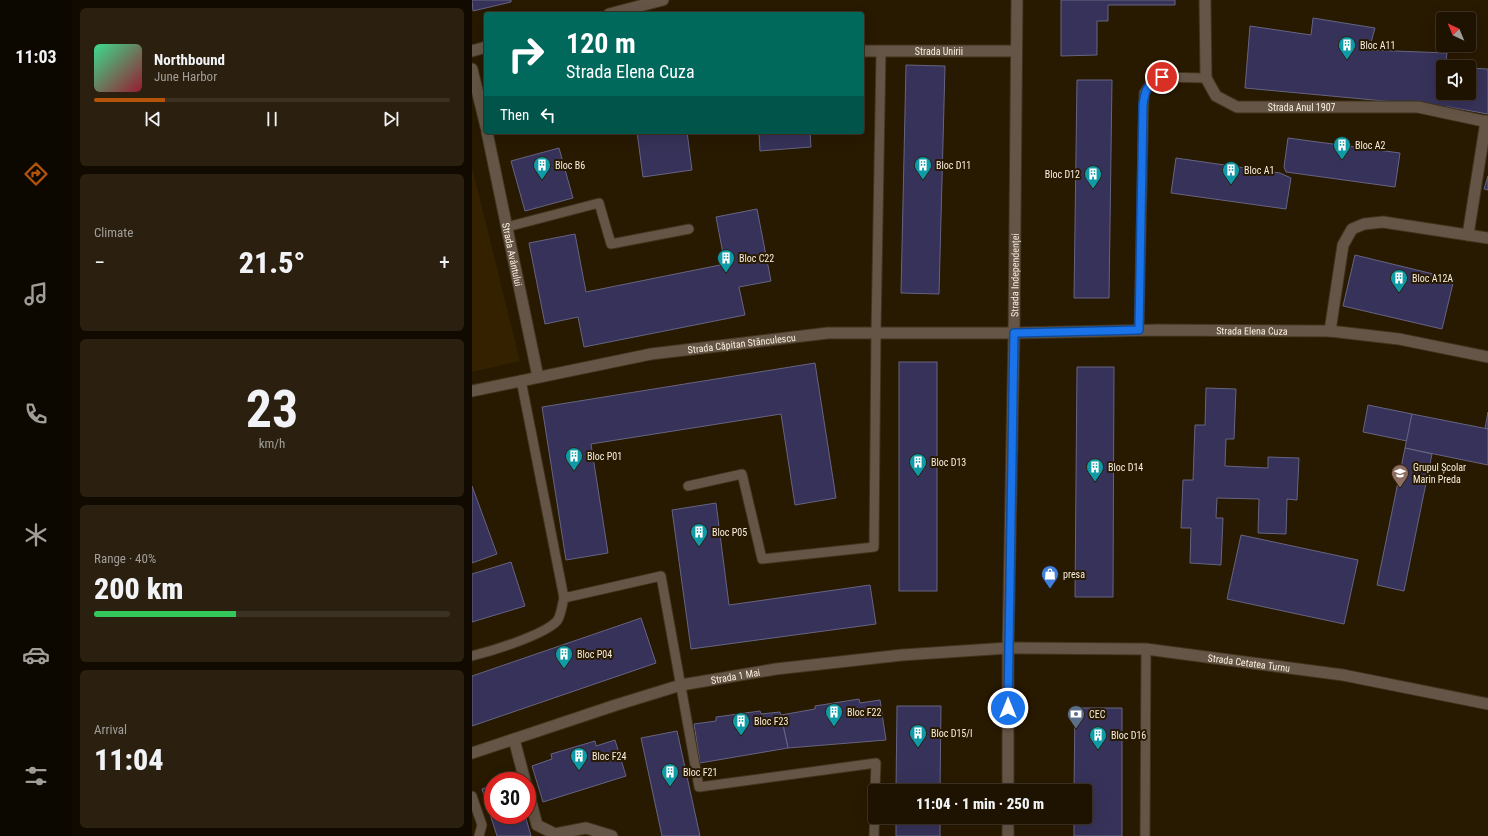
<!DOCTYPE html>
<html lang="en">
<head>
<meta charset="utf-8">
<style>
	:root { --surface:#1e1301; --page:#2b2010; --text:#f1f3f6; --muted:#a19e99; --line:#3c3223; --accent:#b45309 }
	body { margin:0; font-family:"Roboto Condensed",sans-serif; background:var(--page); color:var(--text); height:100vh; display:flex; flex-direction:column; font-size:15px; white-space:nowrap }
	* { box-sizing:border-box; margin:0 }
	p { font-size:13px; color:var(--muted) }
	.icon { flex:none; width:22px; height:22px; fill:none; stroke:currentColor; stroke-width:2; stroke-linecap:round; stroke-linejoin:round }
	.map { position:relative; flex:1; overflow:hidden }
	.sheet { display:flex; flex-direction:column; gap:8px; padding:8px; background:#100a01; width:400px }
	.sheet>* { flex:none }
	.hud { position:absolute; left:12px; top:12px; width:380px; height:122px; border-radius:4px; box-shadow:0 4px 16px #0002,0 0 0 1px var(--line); background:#00695c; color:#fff; overflow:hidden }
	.needle { width:26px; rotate:316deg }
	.fabs { position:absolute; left:964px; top:12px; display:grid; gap:8px }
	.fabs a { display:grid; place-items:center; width:40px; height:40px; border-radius:4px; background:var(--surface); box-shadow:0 4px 16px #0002,0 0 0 1px var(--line); font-size:20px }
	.speed { position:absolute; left:12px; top:772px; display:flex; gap:8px; font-size:20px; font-weight:700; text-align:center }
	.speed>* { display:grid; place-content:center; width:52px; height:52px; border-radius:50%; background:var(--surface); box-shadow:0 4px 16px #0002,0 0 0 1px var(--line); line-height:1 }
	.speed .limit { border:6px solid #d22; background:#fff; color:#111 }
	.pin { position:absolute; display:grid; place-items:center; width:34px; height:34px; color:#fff; margin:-17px; border:2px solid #fff; border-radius:50%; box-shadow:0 1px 4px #0007 }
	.me { position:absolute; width:44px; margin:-22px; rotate:0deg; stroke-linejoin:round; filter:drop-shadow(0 0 3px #0008) }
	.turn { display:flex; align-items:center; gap:14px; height:84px; padding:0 16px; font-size:18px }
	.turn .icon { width:52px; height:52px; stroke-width:2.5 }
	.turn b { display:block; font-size:28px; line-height:34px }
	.then { display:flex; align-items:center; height:38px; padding:0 16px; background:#0003; gap:8px; font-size:15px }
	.big { font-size:30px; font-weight:800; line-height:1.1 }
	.sheet .tile { flex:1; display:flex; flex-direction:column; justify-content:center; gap:6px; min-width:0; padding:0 14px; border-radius:6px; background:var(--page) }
	.sheet .dial { align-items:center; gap:0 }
	.dial b { font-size:52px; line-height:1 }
	.song { display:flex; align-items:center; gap:12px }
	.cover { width:48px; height:48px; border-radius:6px; background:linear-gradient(135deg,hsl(150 70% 55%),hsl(350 70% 35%)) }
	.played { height:4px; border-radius:2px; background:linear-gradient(90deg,var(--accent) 20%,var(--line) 20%) }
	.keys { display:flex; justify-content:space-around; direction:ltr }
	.heat { display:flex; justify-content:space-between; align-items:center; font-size:22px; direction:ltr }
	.charge { height:6px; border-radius:3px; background:linear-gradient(90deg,#34c759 40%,var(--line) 0) }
	.trip { position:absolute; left:396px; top:784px; width:224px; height:40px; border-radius:4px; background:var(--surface); box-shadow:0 4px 16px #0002,0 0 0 1px var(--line); font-weight:800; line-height:40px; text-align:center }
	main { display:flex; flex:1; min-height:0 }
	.dock { display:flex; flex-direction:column; width:72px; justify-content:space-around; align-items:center; background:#0c0800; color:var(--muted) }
	.dock .icon { width:28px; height:28px }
	.dock .current { color:var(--accent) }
	.dock b { font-size:18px; color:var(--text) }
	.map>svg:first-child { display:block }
</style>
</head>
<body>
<main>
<nav class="dock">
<b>11:03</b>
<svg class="icon current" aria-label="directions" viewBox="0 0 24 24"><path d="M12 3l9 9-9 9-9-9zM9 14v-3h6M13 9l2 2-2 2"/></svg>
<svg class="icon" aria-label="music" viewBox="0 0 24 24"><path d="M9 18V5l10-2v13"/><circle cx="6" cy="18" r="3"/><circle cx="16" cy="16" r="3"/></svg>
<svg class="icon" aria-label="phone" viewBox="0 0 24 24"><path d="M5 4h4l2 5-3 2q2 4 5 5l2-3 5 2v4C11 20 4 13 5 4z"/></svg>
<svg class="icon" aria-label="climate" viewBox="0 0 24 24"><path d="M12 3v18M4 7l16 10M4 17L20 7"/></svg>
<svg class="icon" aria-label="car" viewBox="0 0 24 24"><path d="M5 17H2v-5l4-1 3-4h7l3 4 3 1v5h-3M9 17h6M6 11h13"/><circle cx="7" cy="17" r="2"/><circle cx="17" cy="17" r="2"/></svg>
<svg class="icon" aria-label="filters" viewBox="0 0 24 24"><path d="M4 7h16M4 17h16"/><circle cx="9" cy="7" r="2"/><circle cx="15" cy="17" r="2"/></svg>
</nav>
<section class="sheet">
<div class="tile">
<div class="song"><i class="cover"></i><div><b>Northbound</b><p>June Harbor</p></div></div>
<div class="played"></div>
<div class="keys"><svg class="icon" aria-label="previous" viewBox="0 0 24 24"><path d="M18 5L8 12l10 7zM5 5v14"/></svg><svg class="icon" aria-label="pause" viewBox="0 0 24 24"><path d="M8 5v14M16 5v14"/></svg><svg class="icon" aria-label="next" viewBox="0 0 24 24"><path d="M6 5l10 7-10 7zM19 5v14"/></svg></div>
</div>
<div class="tile"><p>Climate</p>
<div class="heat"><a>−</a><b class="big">21.5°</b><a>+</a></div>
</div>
<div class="tile dial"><b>23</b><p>km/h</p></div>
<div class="tile"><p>Range · 40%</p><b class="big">200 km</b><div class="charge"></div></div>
<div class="tile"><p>Arrival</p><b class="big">11:04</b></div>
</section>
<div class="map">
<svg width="1016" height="836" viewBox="0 0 1016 836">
	<rect width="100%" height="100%" fill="#281901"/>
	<path fill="#332100" d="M0,167L48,361L0,372Z"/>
	<g fill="#363259" stroke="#666482">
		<path d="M0,0H39V2L1,11Z"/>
		<path d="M589,0H703V5H636V21H625V55L589,56Z"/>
		<path d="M841,18L903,28L897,50L975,53L973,67H971V93H997V68L1016,69V114L977,107L773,88L778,26L839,35Z"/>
		<path d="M434,65L473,66L467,294L429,293Z"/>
		<path d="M605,80H640L637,298H602Z"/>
		<path d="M165,132H215L220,170L171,177Z"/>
		<path d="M287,132H338L339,147L288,151Z"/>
		<path d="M816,138L928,153L923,187L814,172L812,167Z"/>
		<path d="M87,148L101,198L53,211L39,161Z"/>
		<path d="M704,158L808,173L819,178L814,209L699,193Z"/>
		<path d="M1016,176V190L1012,189Z"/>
		<path d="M285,209L299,281L267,287L273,315L112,347L106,317L73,324L57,243L103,234L114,292L253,264L244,217Z"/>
		<path d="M883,255L982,279L970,329L871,306Z"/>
		<rect x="427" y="362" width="38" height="229"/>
		<path d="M343,363L364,498L323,505L309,414L119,444L136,553L94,560L70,407Z"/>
		<path d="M605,367H642L641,597H603Z"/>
		<path d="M734,388L764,389L762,439H754L753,466L796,468V457L827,458L825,500L815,499L814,534L786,533L787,499L745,498L744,518H751L749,565L718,563L719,528H709L711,480H721L723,425H733Z"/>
		<path d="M896,405L940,414L935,441L891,432Z"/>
		<path d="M1016,412V429L1013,428Z"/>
		<path d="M940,414L1016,429V465L933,448Z"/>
		<path d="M933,448L960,454L932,591L905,585Z"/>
		<path d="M0,486L25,554L0,563Z"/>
		<path d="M244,503L257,605L398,585L404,624L219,649L200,510Z"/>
		<path d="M769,535L886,560L872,624L755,599Z"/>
		<path d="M39,562L53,606L0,622V574Z"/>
		<path d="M169,618L184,663L0,726V676Z"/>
		<path d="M387,699L388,703L408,700L414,740L316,748L309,715L343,709V706Z"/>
		<path d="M425,706H469L468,791H424Z"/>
		<path d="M603,708H650V836H602V817H613V791H602Z"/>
		<path d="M288,711L289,714L308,712L316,748L228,763L222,724L244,721V717Z"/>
		<path d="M205,731L228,836H190L169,738Z"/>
		<path d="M143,740L154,776L71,802L60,766L80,759L79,754L123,741L124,746Z"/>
		<path d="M21,785V815H53L59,836H25L10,789Z"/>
		<rect x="424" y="817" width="44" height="19"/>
	</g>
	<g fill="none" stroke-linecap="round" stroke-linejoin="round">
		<g stroke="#41331c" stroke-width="11">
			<g id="service">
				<path d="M35,227L127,203L139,244L217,229"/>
				<path d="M667,330L672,93L679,83L690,77L734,78"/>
				<path d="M49,380L92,598L189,576L227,787L404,763L403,791"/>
				<path d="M216,486L270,474L290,559L402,547L404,333L409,51"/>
				<path d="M0,656C20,651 72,635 85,621C89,616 90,605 92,598"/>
				<path d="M0,796L10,825L7,836"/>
				<path d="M402,836L403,806"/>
				<path d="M673,836L674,649"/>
			</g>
		</g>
		<g stroke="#41331c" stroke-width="13">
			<g id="minor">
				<path id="s1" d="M733,0L734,78L744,96L765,107H946L1016,122"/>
				<path d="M137,14L191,0"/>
				<path d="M0,51L14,47"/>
				<path id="s2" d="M390,51H544"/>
				<path d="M0,69L14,127"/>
				<path id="s3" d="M15,132L66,377"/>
				<path d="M996,235L1014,121"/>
				<path d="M858,331L871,245L880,229L892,224L911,222L1016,238"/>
				<path d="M42,739L53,781"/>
				<path d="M55,787L65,825L83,834L114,828L140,836"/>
				<path d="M536,791V648"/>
				<path d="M536,817V836"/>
			</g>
		</g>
		<g stroke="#41331c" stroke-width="13">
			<g id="tertiary">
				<path id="s4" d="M0,391L179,354L356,333H542L687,330L858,331L927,339L1016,357"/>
				<path id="s5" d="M536,648L542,333L545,0"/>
				<path id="s6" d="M0,753L144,705L209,685L304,669L430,655L536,648L674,649L871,675L1016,704"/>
			</g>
		</g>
		<use href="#service" stroke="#645546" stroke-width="9"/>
		<use href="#minor" stroke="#645546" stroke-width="11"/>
		<use href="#tertiary" stroke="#645546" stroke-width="11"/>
	</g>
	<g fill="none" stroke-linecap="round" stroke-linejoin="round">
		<g stroke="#114b97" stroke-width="10">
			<path id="route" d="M536,708L542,333L667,330L671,105C673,88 676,84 690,77"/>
		</g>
		<use href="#route" stroke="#1a73e8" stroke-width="7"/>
	</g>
	<defs>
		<g id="building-pin" transform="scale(0.9)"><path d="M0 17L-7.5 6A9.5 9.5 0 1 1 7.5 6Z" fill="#0f9aa8" stroke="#281901"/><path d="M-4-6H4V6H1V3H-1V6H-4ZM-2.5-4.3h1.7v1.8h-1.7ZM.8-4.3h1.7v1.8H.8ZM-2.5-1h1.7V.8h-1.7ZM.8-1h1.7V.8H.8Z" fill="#fff"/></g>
		<g id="school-pin" transform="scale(0.9)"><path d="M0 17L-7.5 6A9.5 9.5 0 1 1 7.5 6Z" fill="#8d6e63" stroke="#281901"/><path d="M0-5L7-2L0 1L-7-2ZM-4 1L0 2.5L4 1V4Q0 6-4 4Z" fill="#fff"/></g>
		<g id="shop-pin" transform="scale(0.9)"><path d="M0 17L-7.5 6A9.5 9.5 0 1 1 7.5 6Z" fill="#3f7fe0" stroke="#281901"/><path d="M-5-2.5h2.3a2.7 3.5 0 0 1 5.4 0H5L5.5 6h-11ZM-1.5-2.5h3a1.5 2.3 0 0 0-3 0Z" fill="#fff"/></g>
		<g id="bank-pin" transform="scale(0.9)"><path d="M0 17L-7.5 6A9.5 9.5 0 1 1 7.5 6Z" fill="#5c6f8a" stroke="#281901"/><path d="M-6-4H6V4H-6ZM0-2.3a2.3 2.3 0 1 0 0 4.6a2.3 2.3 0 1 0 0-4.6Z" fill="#fff"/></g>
	</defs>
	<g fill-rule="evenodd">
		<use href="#building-pin" x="875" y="45"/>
		<use href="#building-pin" x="870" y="145"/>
		<use href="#building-pin" x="70" y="165"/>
		<use href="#building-pin" x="451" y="165"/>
		<use href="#building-pin" x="759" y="170"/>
		<use href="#building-pin" x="621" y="174"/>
		<use href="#building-pin" x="254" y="258"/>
		<use href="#building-pin" x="927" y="278"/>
		<use href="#building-pin" x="102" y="456"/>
		<use href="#building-pin" x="446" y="462"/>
		<use href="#building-pin" x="623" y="467"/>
		<use href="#school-pin" x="928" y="473"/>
		<use href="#building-pin" x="227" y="532"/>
		<use href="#shop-pin" x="578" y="574"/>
		<use href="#building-pin" x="92" y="654"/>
		<use href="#building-pin" x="362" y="712"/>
		<use href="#bank-pin" x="604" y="714"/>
		<use href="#building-pin" x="269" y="721"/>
		<use href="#building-pin" x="446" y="733"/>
		<use href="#building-pin" x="626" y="735"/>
		<use href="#building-pin" x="107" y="756"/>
		<use href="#building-pin" x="198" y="772"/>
	</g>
	<g text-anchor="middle" stroke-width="4" stroke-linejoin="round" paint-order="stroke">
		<g font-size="10" fill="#f9efdf" stroke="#281901" text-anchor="start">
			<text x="888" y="49">Bloc A11</text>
			<text x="883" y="149">Bloc A2</text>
			<text x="83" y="169">Bloc B6</text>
			<text x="464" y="169">Bloc D11</text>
			<text x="772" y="174">Bloc A1</text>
			<text x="608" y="178" text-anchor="end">Bloc D12</text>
			<text x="267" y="262">Bloc C22</text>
			<text x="940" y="282">Bloc A12A</text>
			<text x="115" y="460">Bloc P01</text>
			<text x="459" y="466">Bloc D13</text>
			<text x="636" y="471">Bloc D14</text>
			<text x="941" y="471">Grupul Școlar<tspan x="941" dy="12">Marin Preda</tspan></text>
			<text x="240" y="536">Bloc P05</text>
			<text x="591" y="578">presa</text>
			<text x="105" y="658">Bloc P04</text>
			<text x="375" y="716">Bloc F22</text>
			<text x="617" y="718">CEC</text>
			<text x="282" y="725">Bloc F23</text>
			<text x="459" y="737">Bloc D15/I</text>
			<text x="639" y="739">Bloc D16</text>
			<text x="120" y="760">Bloc F24</text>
			<text x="211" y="776">Bloc F21</text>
		</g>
		<g font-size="10" fill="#f9efdf" stroke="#281901">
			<text dy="4" stroke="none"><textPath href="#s2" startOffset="77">Strada Unirii</textPath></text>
			<text dy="4" stroke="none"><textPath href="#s1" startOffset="187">Strada Anul 1907</textPath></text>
			<text dy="4" stroke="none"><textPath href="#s3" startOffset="125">Strada Avântului</textPath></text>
			<text dy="4" stroke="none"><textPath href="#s5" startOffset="373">Strada Independenței</textPath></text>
			<text dy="4" stroke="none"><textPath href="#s4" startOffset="785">Strada Elena Cuza</textPath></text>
			<text dy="4" stroke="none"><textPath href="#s4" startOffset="274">Strada Căpitan Stănculescu</textPath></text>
			<text dy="4" stroke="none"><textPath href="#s6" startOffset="791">Strada Cetatea Turnu</textPath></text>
			<text dy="4" stroke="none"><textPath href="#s6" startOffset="275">Strada 1 Mai</textPath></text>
		</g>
	</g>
</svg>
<div class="fabs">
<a><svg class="needle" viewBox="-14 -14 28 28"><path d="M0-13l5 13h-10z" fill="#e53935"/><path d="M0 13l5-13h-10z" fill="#a19e99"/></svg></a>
<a><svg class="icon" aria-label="sound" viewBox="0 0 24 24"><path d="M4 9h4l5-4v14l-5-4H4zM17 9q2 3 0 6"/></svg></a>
</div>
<div class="speed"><div class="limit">30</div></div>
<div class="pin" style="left:690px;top:77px;background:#d93025"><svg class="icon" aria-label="arrive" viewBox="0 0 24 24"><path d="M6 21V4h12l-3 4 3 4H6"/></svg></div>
<svg class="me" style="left:536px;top:708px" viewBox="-20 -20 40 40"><circle r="17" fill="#1a73e8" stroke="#fff" stroke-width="3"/><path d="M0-11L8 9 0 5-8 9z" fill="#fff"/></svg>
<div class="trip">11:04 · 1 min · 250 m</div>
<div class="hud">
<div class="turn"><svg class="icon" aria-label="right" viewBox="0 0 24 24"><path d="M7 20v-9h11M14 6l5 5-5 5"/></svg><div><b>120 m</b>Strada Elena Cuza</div></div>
<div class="then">Then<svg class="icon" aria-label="left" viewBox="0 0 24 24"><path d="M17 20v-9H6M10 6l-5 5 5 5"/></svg></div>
</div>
</div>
</main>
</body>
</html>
